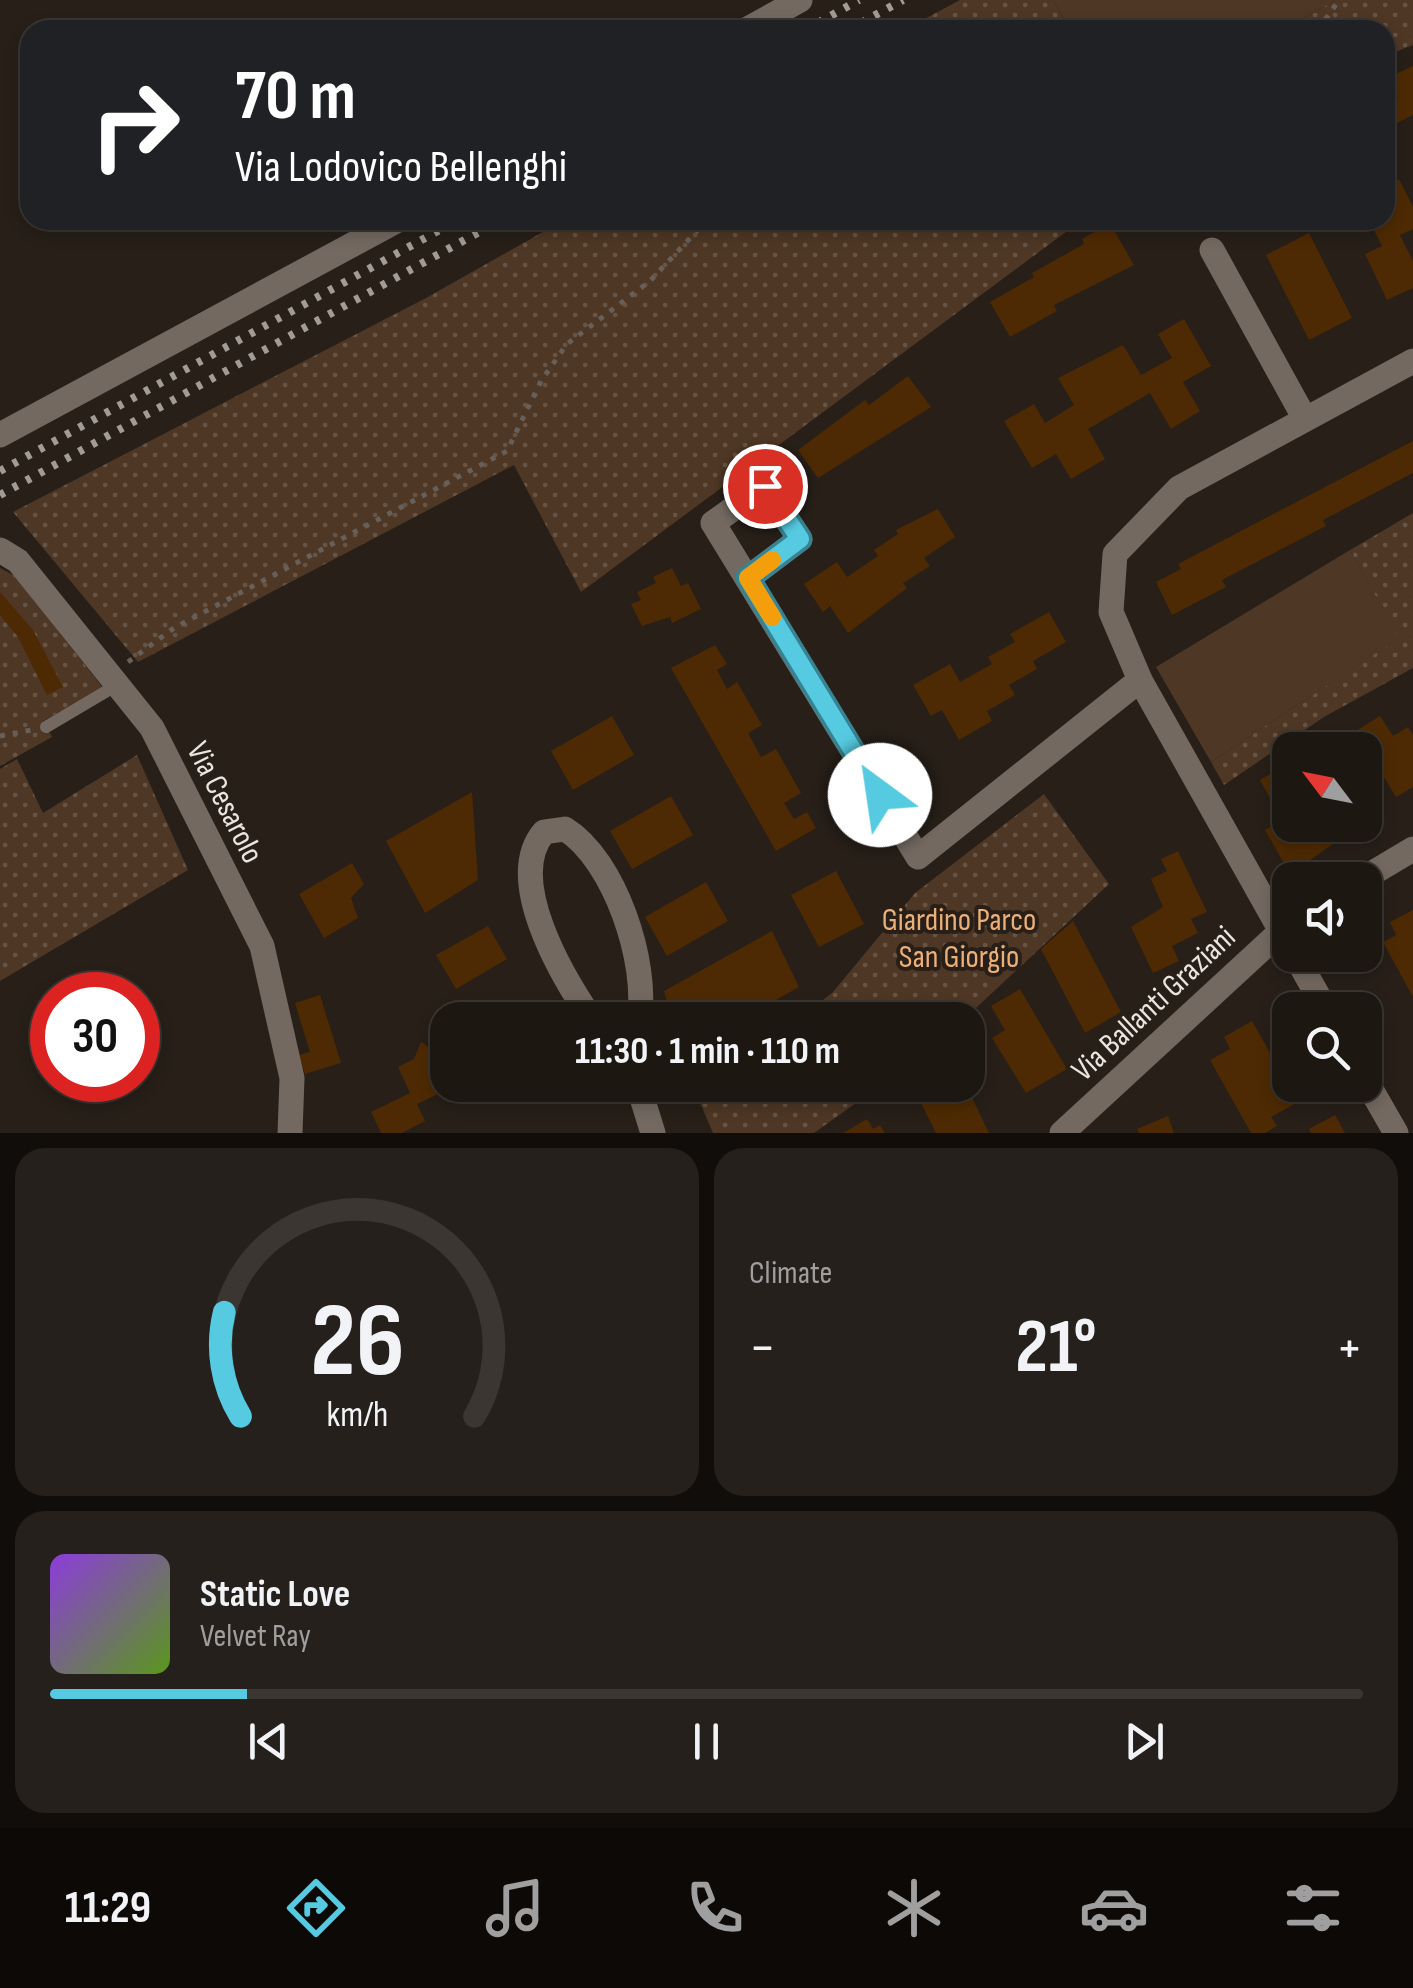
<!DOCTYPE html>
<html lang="en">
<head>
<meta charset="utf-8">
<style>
	:root { --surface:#1d1712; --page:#25201b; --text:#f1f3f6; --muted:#a09f9f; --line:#3b3632; --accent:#55cae0 }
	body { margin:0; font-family:"Sofia Sans Condensed",sans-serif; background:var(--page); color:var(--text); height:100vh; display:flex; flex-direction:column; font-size:38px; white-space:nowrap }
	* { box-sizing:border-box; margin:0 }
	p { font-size:32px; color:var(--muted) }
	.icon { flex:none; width:55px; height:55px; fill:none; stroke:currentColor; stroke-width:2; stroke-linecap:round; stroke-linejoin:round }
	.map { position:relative; height:1133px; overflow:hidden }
	.sheet { display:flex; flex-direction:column; gap:15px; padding:15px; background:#100d0a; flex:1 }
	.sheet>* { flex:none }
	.banner { position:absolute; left:20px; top:20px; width:1375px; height:210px; border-radius:30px; box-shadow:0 5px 15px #0003,0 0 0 2px var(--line); background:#202124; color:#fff; overflow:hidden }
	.needle { width:65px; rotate:302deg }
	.buttons { position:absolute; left:1272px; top:732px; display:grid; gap:20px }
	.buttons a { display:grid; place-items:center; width:110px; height:110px; border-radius:20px; background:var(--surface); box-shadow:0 5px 15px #0003,0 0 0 2px var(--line); font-size:50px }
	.speed { position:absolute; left:30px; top:972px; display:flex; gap:20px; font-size:50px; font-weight:700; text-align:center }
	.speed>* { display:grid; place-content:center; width:130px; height:130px; border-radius:50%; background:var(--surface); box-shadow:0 5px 15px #0003,0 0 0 2px var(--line); line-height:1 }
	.speed .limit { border:15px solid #d22; background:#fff; color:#111 }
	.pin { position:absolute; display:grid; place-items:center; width:85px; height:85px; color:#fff; margin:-42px; border:5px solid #fff; border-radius:50%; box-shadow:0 2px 10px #0007 }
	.me { position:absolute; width:110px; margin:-55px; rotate:329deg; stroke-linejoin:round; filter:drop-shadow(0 0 8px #0008) }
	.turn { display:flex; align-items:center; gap:35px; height:210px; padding:0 50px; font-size:45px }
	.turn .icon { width:130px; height:130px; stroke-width:2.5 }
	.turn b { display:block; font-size:70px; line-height:85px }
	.big { font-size:75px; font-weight:700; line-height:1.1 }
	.sheet .card { flex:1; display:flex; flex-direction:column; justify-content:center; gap:15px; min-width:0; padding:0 35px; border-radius:30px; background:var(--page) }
	.sheet .dial { align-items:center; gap:0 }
	.dial svg { height:260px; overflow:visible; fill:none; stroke:var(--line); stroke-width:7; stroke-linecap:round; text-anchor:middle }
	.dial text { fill:var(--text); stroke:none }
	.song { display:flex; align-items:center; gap:30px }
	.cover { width:120px; height:120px; border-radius:15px; background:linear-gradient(135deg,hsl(270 70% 55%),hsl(90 70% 35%)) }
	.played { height:10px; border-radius:5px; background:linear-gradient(90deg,var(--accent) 15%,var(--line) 15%) }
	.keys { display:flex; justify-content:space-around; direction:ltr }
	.heat { display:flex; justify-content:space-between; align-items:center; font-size:55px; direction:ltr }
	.sheet .tiles { flex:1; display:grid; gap:15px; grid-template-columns:1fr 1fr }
	.card:last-child { grid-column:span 2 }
	.trip { position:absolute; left:430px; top:1002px; width:555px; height:100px; border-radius:30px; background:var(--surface); box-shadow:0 5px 15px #0003,0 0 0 2px var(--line); font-weight:700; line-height:100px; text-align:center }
	.menu { display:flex; height:160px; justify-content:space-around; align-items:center; background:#0c0907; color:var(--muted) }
	.menu .icon { width:70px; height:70px }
	.menu .active { color:var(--accent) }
	.menu b { font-size:45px; color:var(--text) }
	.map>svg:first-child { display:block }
</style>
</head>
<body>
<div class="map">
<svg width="1413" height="1133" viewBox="0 0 1413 1133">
	<defs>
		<pattern id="grass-dots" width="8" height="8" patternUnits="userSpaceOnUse" patternTransform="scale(2.5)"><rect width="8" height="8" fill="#4e3724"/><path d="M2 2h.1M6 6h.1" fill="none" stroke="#685444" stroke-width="1.8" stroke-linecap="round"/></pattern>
	</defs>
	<rect width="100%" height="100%" fill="#271f18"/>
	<g fill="url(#grass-dots)">
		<path d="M960,0H1053L1070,30H904Z"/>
		<path d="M1336,0H1413V45L1385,56V30H1282Z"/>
		<path d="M564,220H1082L581,592L514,465L138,662L13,512L426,298Z"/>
		<path d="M1413,513V668L1324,717L1224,785L1211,762L1398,638L1350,550Z"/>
		<path d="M0,568L15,576L103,688L43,721L52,737L0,766Z"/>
		<path d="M137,755L188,870L0,981V769L17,759L43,813Z"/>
		<path d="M1044,794L1109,884L963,1020H798L833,992L915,893Z"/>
		<path d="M881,1085L814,1133H713L693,1086Z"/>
	</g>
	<g fill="#4e3724">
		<path d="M1053,0H1336L1282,30H1070Z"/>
		<path d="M1350,550L1399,638L1211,762L1156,667Z"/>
	</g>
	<g fill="#4d2a03">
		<path d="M1413,66V115L1391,126L1385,102L1398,97L1389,77Z"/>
		<path d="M1399,179L1413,207V229L1400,235L1413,261V288L1387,300L1365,254L1382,246L1369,220H1385V186Z"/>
		<path d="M1110,223L1134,265L1054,305L1057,311L1010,337L990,302L1034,277L1032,273L1084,244L1082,239Z"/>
		<path d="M1309,233L1352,318L1309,340L1266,255Z"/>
		<path d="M1184,319L1211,366L1183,382L1200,411L1171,429L1150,393L1088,429L1105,459L1071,479L1056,454L1032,468L1004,421L1034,404L1045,423L1074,405L1058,378L1123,345L1141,375L1172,358L1158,334Z"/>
		<path d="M908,376L931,407L818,478L798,450L865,400L869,405Z"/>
		<path d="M1413,441V473L1323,520L1326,526L1222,580L1226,587L1172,615L1156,582L1181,569L1178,564Z"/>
		<path d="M938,509L955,537L924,558L930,566L903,583L907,588L848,633L830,606L823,612L804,584L837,562L847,577L878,556L874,550L898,534L896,530Z"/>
		<path d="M672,568L681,586L688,583L701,609L672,623L670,617L642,626L631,604L641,600L637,592L656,583L653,577Z"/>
		<path d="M0,592L33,630L63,687L47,695L18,637L0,615Z"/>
		<path d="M1049,612L1066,642L1033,661L1037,669L1009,685L1015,695L987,711L992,721L959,740L942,710L931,716L913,685L950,664L960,682L992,664L988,657L1015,642L1010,634Z"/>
		<path d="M715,645L727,664L717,670L727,689L737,682L762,725L748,733L761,757L776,749L801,793L784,803L794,819L807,812L816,828L776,851L671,668Z"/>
		<path d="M612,716L634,755L573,790L551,751Z"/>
		<path d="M1380,716L1393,736L1408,727L1413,735V787L1396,797L1356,731Z"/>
		<path d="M1290,753V798L1275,807L1260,780L1286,765L1282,757Z"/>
		<path d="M472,792L478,880L425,913L386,841Z"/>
		<path d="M671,796L693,835L632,869L610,831Z"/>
		<path d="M1290,816V825H1333L1325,830L1333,844L1290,874L1265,830Z"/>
		<path d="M1178,851L1207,912L1191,919L1198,933L1172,946L1179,961L1153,973L1131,927L1163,907L1151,879L1167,871L1161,859Z"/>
		<path d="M352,863L364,884L351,898L358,918L324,938L299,894Z"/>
		<path d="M836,871L864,924L819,947L791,895Z"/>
		<path d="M706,882L728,921L667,956L645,917Z"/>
		<path d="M1413,910V997L1383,942L1396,935L1390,922Z"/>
		<path d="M1073,921L1121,1012L1085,1033L1041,949Z"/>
		<path d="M488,926L507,959L456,989L436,955Z"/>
		<path d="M772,931L799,987L741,1020H672L664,991Z"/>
		<path d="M1020,989L1067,1069L1026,1093L992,1038L1005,1030L991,1006Z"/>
		<path d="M320,995L341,1063L305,1074L299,1055L310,1052L295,1003Z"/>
		<path d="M1252,1021L1298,1102L1271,1117L1277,1126L1265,1133H1251L1210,1060L1230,1049L1224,1037Z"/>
		<path d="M421,1042L448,1059V1085H457L417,1104L425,1121L402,1133H381L371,1112L410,1093L398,1067L414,1059Z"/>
		<path d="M933,1085H966L989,1133H936L916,1093Z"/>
		<path d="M1335,1115L1345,1133H1311L1309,1129Z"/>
		<path d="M1168,1116L1174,1133H1139L1137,1129Z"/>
		<path d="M867,1119L873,1129L880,1125L885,1133H843Z"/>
	</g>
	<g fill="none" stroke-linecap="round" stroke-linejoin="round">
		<g stroke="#675f59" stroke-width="5" stroke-dasharray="5 8" stroke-linecap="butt">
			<path d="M1318,30L1339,0"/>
			<path d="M128,662L174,628L507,451L541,381L567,344L650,281L707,220"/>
			<path d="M0,736L31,730"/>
		</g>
		<path stroke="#736961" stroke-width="12" d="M46,727L117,685"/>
		<g stroke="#736961" stroke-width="25">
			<path d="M746,30L800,0"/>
			<path d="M1212,250L1305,419"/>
			<path d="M0,435L398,220"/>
			<path d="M0,550L18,561L152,728L262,946L292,1078L290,1133"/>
			<path d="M748,578L800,539L765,486L713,523L918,857L1140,680"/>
			<path d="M1361,880L1413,849"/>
			<path d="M1290,947L1140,680L1111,612L1115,554L1179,488L1413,361"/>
			<path d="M1295,955L1326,1010"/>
			<path d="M592,1020C562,976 504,879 544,832L565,829C615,860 649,964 639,1020"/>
			<path d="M1365,1079L1396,1133"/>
			<path d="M638,1085L653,1133"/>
			<path d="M1062,1133L1290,923"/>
		</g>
		<g stroke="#a39c96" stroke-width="8" stroke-dasharray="5 10" stroke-linecap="butt">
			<path d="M805,30L859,0"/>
			<path d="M848,30L903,0"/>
			<path d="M0,471L458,220"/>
			<path d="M0,495L501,220"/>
		</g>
	</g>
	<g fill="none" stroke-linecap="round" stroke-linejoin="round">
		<g stroke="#378392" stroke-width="25">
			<path id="route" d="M765,486L800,539L748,578L880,795"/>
		</g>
		<use href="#route" stroke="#55cae0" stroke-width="18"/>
		<path stroke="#f59e0b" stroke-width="18" d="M772,617L748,578L772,560"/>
	</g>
	<g text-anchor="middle" stroke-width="8" stroke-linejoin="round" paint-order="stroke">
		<g font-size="32" fill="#ebe5e0" stroke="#271f18">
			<text transform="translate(226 802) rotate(63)" y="11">Via Cesarolo</text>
			<text transform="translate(1153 1003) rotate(-43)" y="11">Via Ballanti Graziani</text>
		</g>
		<g font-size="32" fill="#edaf78" stroke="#271f18">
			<text x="959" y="930">Giardino Parco<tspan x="959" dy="37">San Giorgio</tspan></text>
		</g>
	</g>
</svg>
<div class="buttons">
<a><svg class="needle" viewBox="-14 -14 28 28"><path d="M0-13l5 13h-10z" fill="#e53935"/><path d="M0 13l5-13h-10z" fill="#a09f9f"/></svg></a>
<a><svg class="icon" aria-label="sound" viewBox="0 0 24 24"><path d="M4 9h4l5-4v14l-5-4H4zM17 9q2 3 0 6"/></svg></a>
<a><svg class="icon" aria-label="search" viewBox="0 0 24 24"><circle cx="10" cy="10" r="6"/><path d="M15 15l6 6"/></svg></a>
</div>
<div class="speed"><div class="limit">30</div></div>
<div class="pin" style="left:765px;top:486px;background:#d93025"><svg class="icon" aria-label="arrive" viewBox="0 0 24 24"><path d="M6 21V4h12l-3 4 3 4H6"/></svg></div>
<svg class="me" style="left:880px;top:795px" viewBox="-20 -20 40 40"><circle r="19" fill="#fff"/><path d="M0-13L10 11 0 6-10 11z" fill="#55cae0"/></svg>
<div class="trip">11:30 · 1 min · 110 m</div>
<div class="banner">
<div class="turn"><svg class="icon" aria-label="right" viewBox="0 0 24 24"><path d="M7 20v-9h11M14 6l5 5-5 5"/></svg><div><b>70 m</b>Via Lodovico Bellenghi</div></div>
</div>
</div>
<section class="sheet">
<div class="tiles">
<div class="card dial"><svg viewBox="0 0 100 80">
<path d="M14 69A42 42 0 1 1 86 69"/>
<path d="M14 69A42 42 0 0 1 9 37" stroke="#55cae0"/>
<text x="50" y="56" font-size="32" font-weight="700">26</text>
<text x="50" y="72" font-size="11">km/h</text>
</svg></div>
<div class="card"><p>Climate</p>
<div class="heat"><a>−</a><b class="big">21°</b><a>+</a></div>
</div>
<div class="card">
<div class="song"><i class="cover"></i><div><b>Static Love</b><p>Velvet Ray</p></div></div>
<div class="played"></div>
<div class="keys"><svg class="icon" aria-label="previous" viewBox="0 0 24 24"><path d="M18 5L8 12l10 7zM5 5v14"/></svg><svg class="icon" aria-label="pause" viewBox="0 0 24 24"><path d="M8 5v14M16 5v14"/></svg><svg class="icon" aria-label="next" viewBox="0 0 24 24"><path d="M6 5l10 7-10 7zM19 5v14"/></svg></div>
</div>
</div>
</section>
<nav class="menu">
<b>11:29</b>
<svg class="icon active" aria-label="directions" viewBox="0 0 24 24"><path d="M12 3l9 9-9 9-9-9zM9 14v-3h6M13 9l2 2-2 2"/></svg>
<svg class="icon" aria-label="music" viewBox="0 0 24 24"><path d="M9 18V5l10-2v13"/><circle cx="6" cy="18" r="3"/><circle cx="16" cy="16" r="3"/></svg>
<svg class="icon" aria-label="phone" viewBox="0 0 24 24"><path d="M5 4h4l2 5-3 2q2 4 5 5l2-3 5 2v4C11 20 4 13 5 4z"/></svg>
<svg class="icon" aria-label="climate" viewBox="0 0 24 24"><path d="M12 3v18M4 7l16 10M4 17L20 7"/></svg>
<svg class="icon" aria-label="car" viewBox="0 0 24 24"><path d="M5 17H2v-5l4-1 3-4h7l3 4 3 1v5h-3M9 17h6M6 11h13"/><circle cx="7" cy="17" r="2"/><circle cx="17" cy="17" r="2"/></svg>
<svg class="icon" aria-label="filters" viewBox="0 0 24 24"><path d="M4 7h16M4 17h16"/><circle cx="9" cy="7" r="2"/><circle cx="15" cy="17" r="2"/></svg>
</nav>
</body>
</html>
